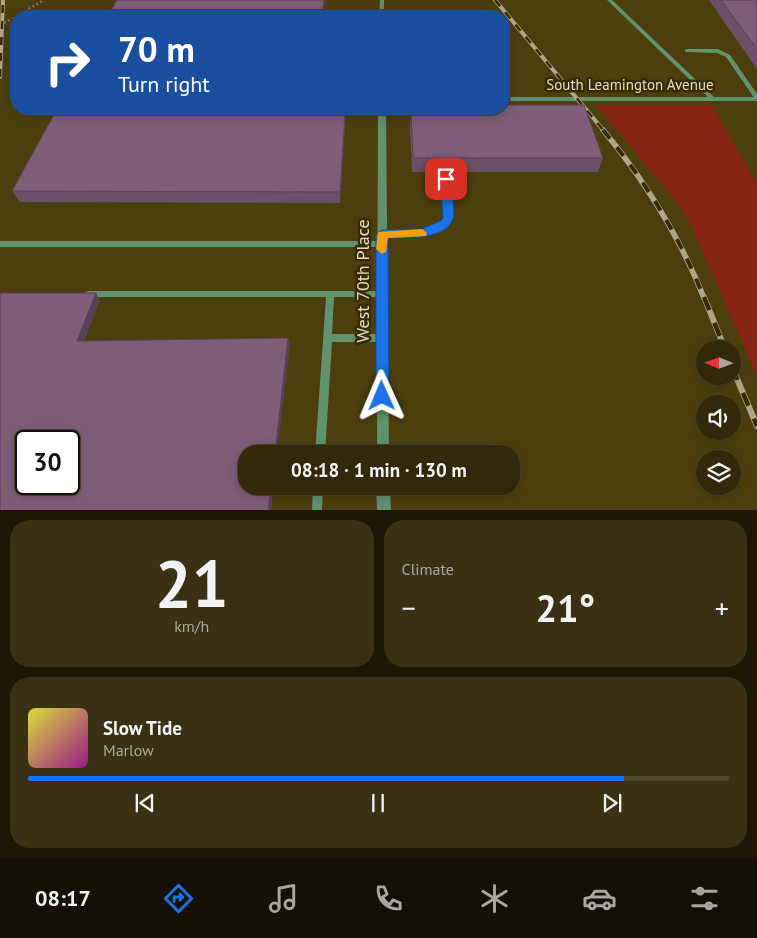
<!DOCTYPE html>
<html lang="en">
<head>
<meta charset="utf-8">
<style>
	:root { --surface:#32290b; --page:#3a3114; --text:#f1f3f6; --muted:#a8a69d; --line:#4d452c; --accent:#1a73e8 }
	body { margin:0; font-family:"PT Sans",sans-serif; background:var(--page); color:var(--text); height:100vh; display:flex; flex-direction:column; font-size:19px; white-space:nowrap }
	* { box-sizing:border-box; margin:0 }
	p { font-size:16px; color:var(--muted) }
	.icon { flex:none; width:28px; height:28px; fill:none; stroke:currentColor; stroke-width:2; stroke-linecap:round; stroke-linejoin:round }
	.map { position:relative; height:510px; overflow:hidden }
	.drawer { display:flex; flex-direction:column; gap:10px; padding:10px; background:#1c1706; flex:1 }
	.drawer>* { flex:none }
	.top-card { position:absolute; left:10px; top:10px; width:500px; height:105px; border-radius:20px; box-shadow:0 2px 12px #0003,0 0 0 1px var(--line); background:#1a4fa0; color:#fff; overflow:hidden }
	.needle { width:32px; rotate:271deg }
	.fabs { position:absolute; left:696px; top:340px; display:grid; gap:10px }
	.fabs a { display:grid; place-items:center; width:45px; height:45px; border-radius:50%; background:var(--surface); box-shadow:0 2px 12px #0003,0 0 0 1px var(--line); font-size:25px }
	.speed { position:absolute; left:15px; top:430px; display:flex; gap:10px; font-size:25px; font-weight:700; text-align:center }
	.speed>* { display:grid; place-content:center; width:65px; height:65px; border-radius:50%; background:var(--surface); box-shadow:0 2px 12px #0003,0 0 0 1px var(--line); line-height:1 }
	.speed .limit { border:2px solid #111; border-radius:8px; background:#fff; color:#111 }
	.pin { position:absolute; display:grid; place-items:center; width:42px; height:42px; color:#fff; margin:-21px; border-radius:10px; box-shadow:0 2px 8px #0006 }
	.me { position:absolute; width:55px; margin:-28px; rotate:359deg; stroke-linejoin:round; filter:drop-shadow(0 0 4px #0008) }
	.turn { display:flex; align-items:center; gap:18px; height:105px; padding:0 25px; font-size:22px }
	.turn .icon { width:65px; height:65px; stroke-width:2.5 }
	.turn b { display:block; font-size:35px; line-height:42px }
	.big { font-size:38px; font-weight:600; line-height:1.1 }
	.drawer .widget { flex:1; display:flex; flex-direction:column; justify-content:center; gap:8px; min-width:0; padding:0 18px; border-radius:20px; background:var(--page) }
	.drawer .dial { align-items:center; gap:0 }
	.dial b { font-size:65px; line-height:1 }
	.song { display:flex; align-items:center; gap:15px }
	.cover { width:60px; height:60px; border-radius:8px; background:linear-gradient(135deg,hsl(60 70% 55%),hsl(310 70% 35%)) }
	.played { height:5px; border-radius:2px; background:linear-gradient(90deg,var(--accent) 85%,var(--line) 85%) }
	.keys { display:flex; justify-content:space-around; direction:ltr }
	.heat { display:flex; justify-content:space-between; align-items:center; font-size:28px; direction:ltr }
	.drawer .tiles { flex:1; display:grid; gap:10px; grid-template-columns:1fr 1fr }
	.widget:last-child { grid-column:span 2 }
	.trip { position:absolute; left:238px; top:445px; width:282px; height:50px; border-radius:20px; background:var(--surface); box-shadow:0 2px 12px #0003,0 0 0 1px var(--line); font-weight:600; line-height:50px; text-align:center }
	.tab-bar { display:flex; height:80px; justify-content:space-around; align-items:center; background:#141004; color:var(--muted) }
	.tab-bar .icon { width:35px; height:35px }
	.tab-bar .active { color:var(--accent) }
	.tab-bar b { font-size:22px; color:var(--text) }
	.map>svg:first-child { display:block }
</style>
</head>
<body>
<div class="map">
<svg width="757" height="511" viewBox="0 0 757 511">
	<rect width="100%" height="100%" fill="#42370f"/>
	<path fill="#4d3f0d" fill-rule="evenodd" d="M0,0H757V184L712,105L675,200L689,221L757,376V510H0ZM16,16H504V109H16ZM705,349H732V376H705ZM705,404H732V431H705ZM26,441H69V484H26ZM246,454H511V486H246ZM705,459H732V486H705Z"/>
	<path fill="#852414" d="M596,105H712L757,184V376L689,221L675,200Z"/>
	<g fill="none" stroke-linecap="round" stroke-linejoin="round">
		<g stroke="#827858" stroke-width="2.5" stroke-dasharray="2 2.5" stroke-linecap="butt">
			<path d="M17,16L44,0"/>
			<path d="M0,25L16,17"/>
		</g>
		<g fill="#61926e" fill-rule="evenodd">
			<path d="M380,0H384V16H379Z"/>
			<path d="M607,0H612L715,98V100H711Z"/>
			<path d="M687,49H718L730,55L757,94V100L755,99L726,57L717,53L685,52V50Z"/>
			<path d="M444,177H448L449,179L453,217C449,223 444,227 438,231C423,238 396,239 379,236L378,234L379,232L382,231C404,232 430,235 445,216L443,179Z"/>
			<path d="M0,241H382L386,244L382,247H0Z"/>
			<path d="M89,291H382L385,292L386,294L385,296L382,297H334L332,334H382L385,335L386,338L385,341L382,342H332L325,454H315L326,297H89L86,296L85,294L86,292Z"/>
			<path d="M313,486H323L322,511H312Z"/>
		</g>
		<g fill="#61926e" fill-rule="evenodd">
			<rect x="504" y="97" width="253" height="4"/>
			<path d="M378,109H386L389,454H377Z"/>
			<path d="M376,486H390L391,511H377Z"/>
		</g>
		<g stroke="#aea58b" stroke-width="4">
			<g id="rail-far2">
				<path d="M495,0L604,131"/>
				<path d="M0,77L3,0"/>
			</g>
		</g>
		<g stroke="#aea58b" stroke-width="5.5">
			<path id="rail-far1" d="M603,130C646,182 679,235 704,298"/>
		</g>
		<g stroke="#aea58b" stroke-width="6">
			<g id="rail">
				<path d="M704,297L725,349"/>
				<path d="M732,367L757,426"/>
			</g>
		</g>
		<use href="#rail-far2" stroke="#382c03" stroke-width="2.5" stroke-dasharray="8" stroke-linecap="butt"/>
		<use href="#rail-far1" stroke="#382c03" stroke-width="4" stroke-dasharray="11" stroke-linecap="butt"/>
		<use href="#rail" stroke="#382c03" stroke-width="4.5" stroke-dasharray="14" stroke-linecap="butt"/>
	</g>
	<g fill="#6c5067">
		<path d="M709,0H757V69Z"/>
		<path d="M429,109H504L603,158L598,172H412L410,127L411,113L429,114Z"/>
		<path d="M313,114L345,125L340,203L20,202L12,191Z"/>
	</g>
	<g fill="#584154">
		<path d="M324,0H326L324,16H322Z"/>
		<path d="M311,109H314L312,125L311,114Z"/>
		<path d="M345,114V125L340,203V192Z"/>
		<path d="M96,293L100,300L82,347L77,341Z"/>
		<path d="M288,338L290,345L277,454H275Z"/>
		<path d="M271,486H274L271,511H268Z"/>
	</g>
	<g fill="#7e5d78" stroke="#584154" fill-rule="evenodd">
		<path d="M117,0H324L322,16H108Z"/>
		<path d="M721,0H757V49Z"/>
		<path d="M504,105H584L603,158H413L411,113L430,114V109H504Z"/>
		<path d="M57,109H311V114H345L340,192L12,191Z"/>
		<path d="M0,293H96L77,341L288,338L275,454H246V486H271L268,511H0ZM26,441H69V484H26Z"/>
	</g>
	<path fill="#1a73e8" stroke="#114b97" d="M446,175L451,179C451,188 456,211 453,219C446,240 406,238 388,238L389,396L387,400L382,402L378,400L376,396V234L382,230L422,229L442,220L443,217L440,179Z"/>
	<path fill="#f59e0b" d="M422,229L427,233L426,236L388,238L386,252L382,254L376,249L378,232Z"/>
	<g text-anchor="middle" stroke-width="5" stroke-linejoin="round" paint-order="stroke">
		<g font-size="15" fill="#e0d9c5" stroke="#382c03">
			<text x="630" y="90">South Leamington Avenue</text>
		</g>
		<g font-size="18" fill="#e0d9c5" stroke="#382c03">
			<text transform="translate(363 281) rotate(-90)" y="6">West 70th Place</text>
		</g>
	</g>
</svg>
<div class="fabs">
<a><svg class="needle" viewBox="-14 -14 28 28"><path d="M0-13l5 13h-10z" fill="#e53935"/><path d="M0 13l5-13h-10z" fill="#a8a69d"/></svg></a>
<a><svg class="icon" aria-label="sound" viewBox="0 0 24 24"><path d="M4 9h4l5-4v14l-5-4H4zM17 9q2 3 0 6"/></svg></a>
<a><svg class="icon" aria-label="layers" viewBox="0 0 24 24"><path d="M12 4l9 5-9 5-9-5zM3 14l9 5 9-5"/></svg></a>
</div>
<div class="speed"><div class="limit">30</div></div>
<div class="pin" style="left:446px;top:179px;background:#d93025"><svg class="icon" aria-label="arrive" viewBox="0 0 24 24"><path d="M6 21V4h12l-3 4 3 4H6"/></svg></div>
<svg class="me" style="left:382px;top:396px" viewBox="-20 -20 40 40"><path d="M0-17L14 15 0 8-14 15z" fill="#1a73e8" stroke="#fff" stroke-width="4"/></svg>
<div class="trip">08:18 · 1 min · 130 m</div>
<div class="top-card">
<div class="turn"><svg class="icon" aria-label="right" viewBox="0 0 24 24"><path d="M7 20v-9h11M14 6l5 5-5 5"/></svg><div><b>70 m</b>Turn right</div></div>
</div>
</div>
<section class="drawer">
<div class="tiles">
<div class="widget dial"><b>21</b><p>km/h</p></div>
<div class="widget"><p>Climate</p>
<div class="heat"><a>−</a><b class="big">21°</b><a>+</a></div>
</div>
<div class="widget">
<div class="song"><i class="cover"></i><div><b>Slow Tide</b><p>Marlow</p></div></div>
<div class="played"></div>
<div class="keys"><svg class="icon" aria-label="previous" viewBox="0 0 24 24"><path d="M18 5L8 12l10 7zM5 5v14"/></svg><svg class="icon" aria-label="pause" viewBox="0 0 24 24"><path d="M8 5v14M16 5v14"/></svg><svg class="icon" aria-label="next" viewBox="0 0 24 24"><path d="M6 5l10 7-10 7zM19 5v14"/></svg></div>
</div>
</div>
</section>
<nav class="tab-bar">
<b>08:17</b>
<svg class="icon active" aria-label="directions" viewBox="0 0 24 24"><path d="M12 3l9 9-9 9-9-9zM9 14v-3h6M13 9l2 2-2 2"/></svg>
<svg class="icon" aria-label="music" viewBox="0 0 24 24"><path d="M9 18V5l10-2v13"/><circle cx="6" cy="18" r="3"/><circle cx="16" cy="16" r="3"/></svg>
<svg class="icon" aria-label="phone" viewBox="0 0 24 24"><path d="M5 4h4l2 5-3 2q2 4 5 5l2-3 5 2v4C11 20 4 13 5 4z"/></svg>
<svg class="icon" aria-label="climate" viewBox="0 0 24 24"><path d="M12 3v18M4 7l16 10M4 17L20 7"/></svg>
<svg class="icon" aria-label="car" viewBox="0 0 24 24"><path d="M5 17H2v-5l4-1 3-4h7l3 4 3 1v5h-3M9 17h6M6 11h13"/><circle cx="7" cy="17" r="2"/><circle cx="17" cy="17" r="2"/></svg>
<svg class="icon" aria-label="filters" viewBox="0 0 24 24"><path d="M4 7h16M4 17h16"/><circle cx="9" cy="7" r="2"/><circle cx="15" cy="17" r="2"/></svg>
</nav>
</body>
</html>
